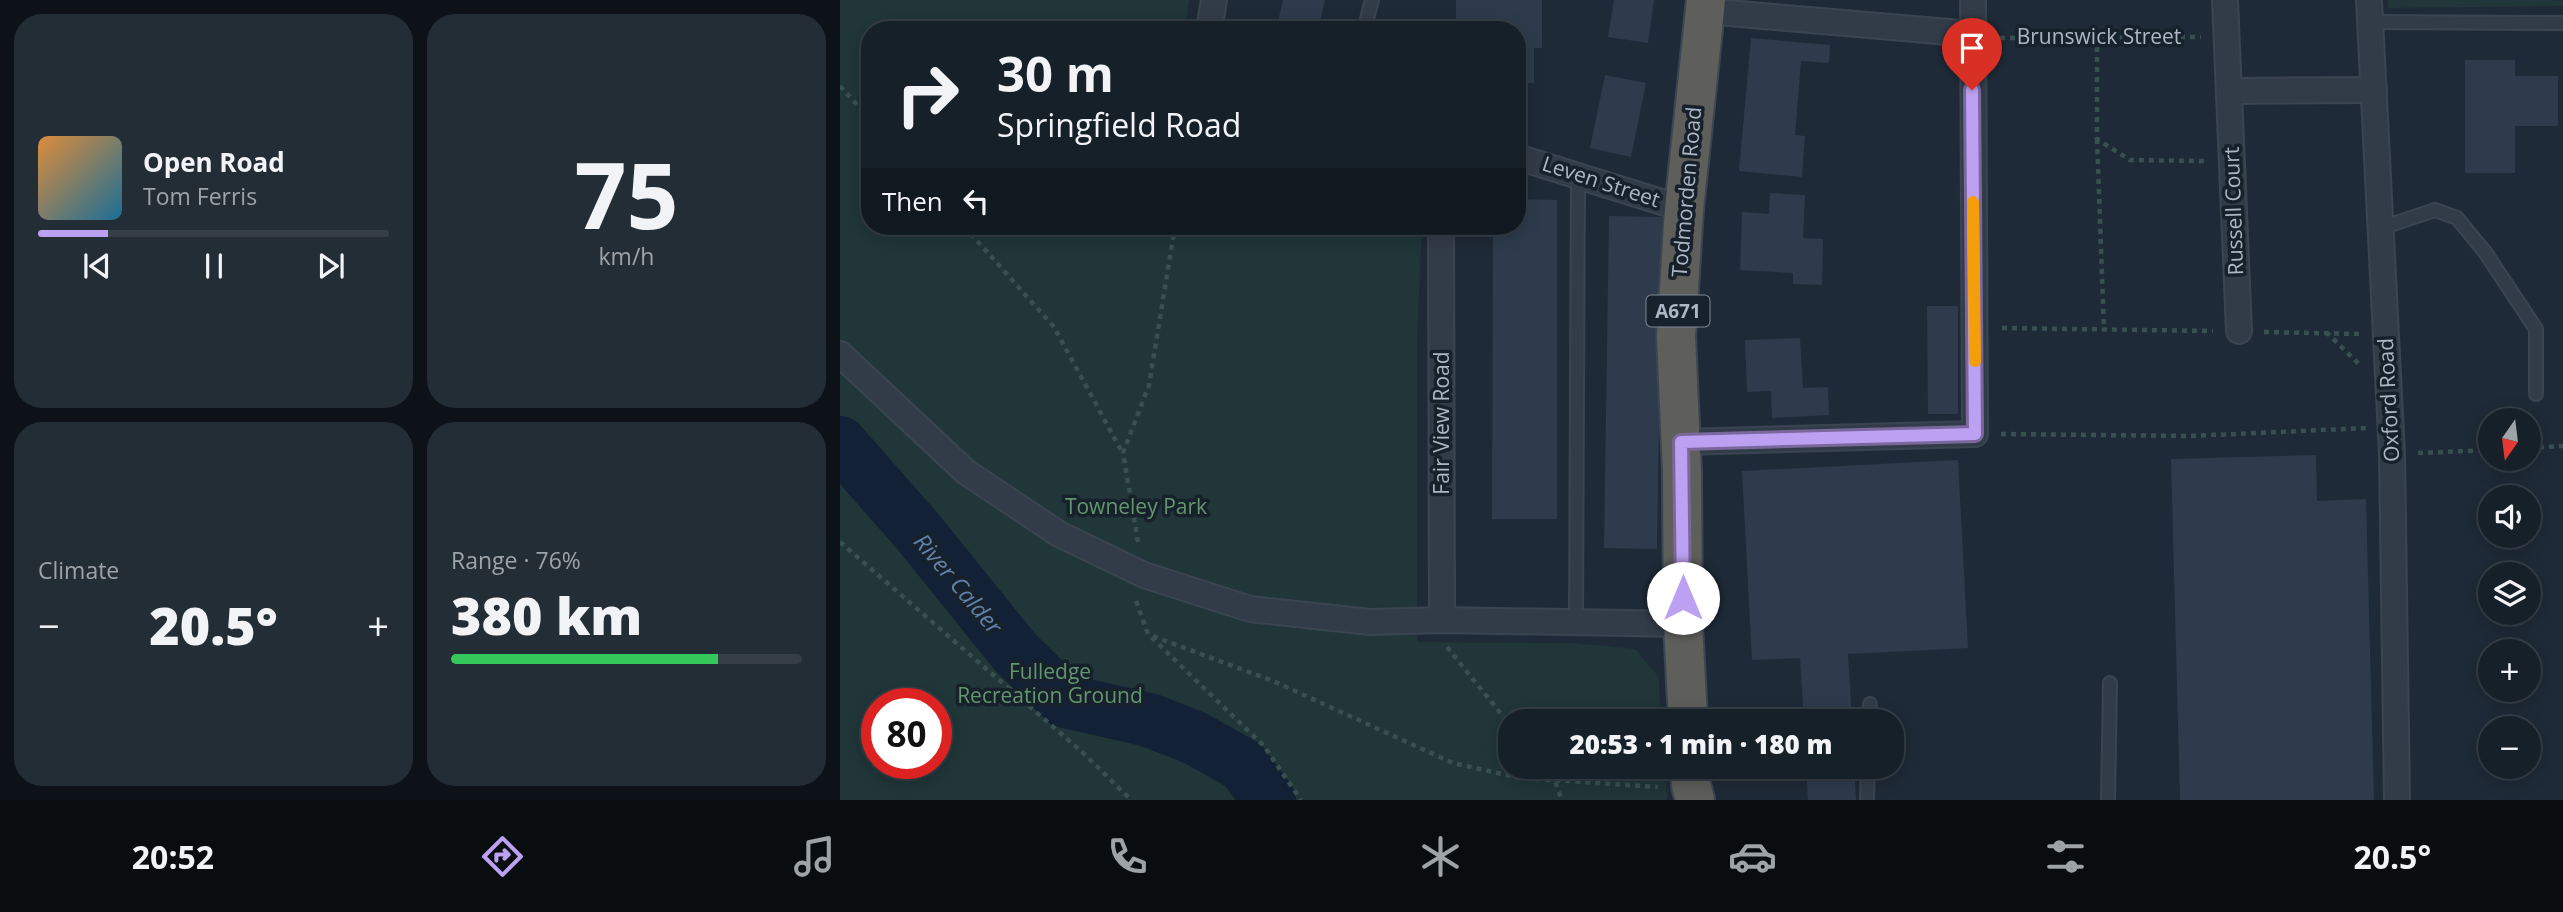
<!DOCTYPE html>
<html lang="en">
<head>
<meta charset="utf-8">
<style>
	:root { --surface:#162029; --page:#232d35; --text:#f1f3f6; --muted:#9ea3a8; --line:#353e46; --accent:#bca0f2 }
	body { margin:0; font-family:"Open Sans",sans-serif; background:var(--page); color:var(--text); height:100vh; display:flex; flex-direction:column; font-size:26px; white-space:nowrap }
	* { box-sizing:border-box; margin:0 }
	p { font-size:23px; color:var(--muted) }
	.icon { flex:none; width:38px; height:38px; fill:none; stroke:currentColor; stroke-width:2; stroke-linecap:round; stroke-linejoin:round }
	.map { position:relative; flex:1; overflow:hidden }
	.details { display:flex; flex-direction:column; gap:14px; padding:14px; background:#0c1217; width:840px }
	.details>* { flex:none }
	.hud { position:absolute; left:21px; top:21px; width:665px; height:214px; border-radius:28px; box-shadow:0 4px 18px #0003,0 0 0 2px var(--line); background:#162029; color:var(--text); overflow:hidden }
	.needle { width:46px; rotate:194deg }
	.fabs { position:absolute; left:1638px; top:408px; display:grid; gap:14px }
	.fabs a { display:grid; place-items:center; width:63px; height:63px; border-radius:50%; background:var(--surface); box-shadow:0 4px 18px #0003,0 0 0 2px var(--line); font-size:35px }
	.speed { position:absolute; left:21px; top:688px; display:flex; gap:14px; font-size:35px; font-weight:700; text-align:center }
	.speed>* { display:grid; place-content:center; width:91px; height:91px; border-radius:50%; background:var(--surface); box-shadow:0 4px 18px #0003,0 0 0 2px var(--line); line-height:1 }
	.speed .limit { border:10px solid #d22; background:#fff; color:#111 }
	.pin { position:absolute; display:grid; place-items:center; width:60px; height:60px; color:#fff; margin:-72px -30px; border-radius:50% 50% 50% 0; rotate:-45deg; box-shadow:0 0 7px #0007 }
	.pin .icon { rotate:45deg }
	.me { position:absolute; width:77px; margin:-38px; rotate:0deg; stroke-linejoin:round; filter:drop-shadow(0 0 5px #0008) }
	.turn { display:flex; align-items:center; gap:24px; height:147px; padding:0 21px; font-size:32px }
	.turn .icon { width:91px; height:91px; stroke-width:2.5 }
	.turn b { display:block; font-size:49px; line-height:60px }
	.then { display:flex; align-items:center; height:66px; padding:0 21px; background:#0003; gap:14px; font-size:26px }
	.big { font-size:52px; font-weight:800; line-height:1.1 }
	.details .widget { flex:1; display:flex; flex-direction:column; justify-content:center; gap:10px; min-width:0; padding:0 24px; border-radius:28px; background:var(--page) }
	.details .dial { align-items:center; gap:0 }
	.dial b { font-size:91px; line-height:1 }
	.song { display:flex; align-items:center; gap:21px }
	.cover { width:84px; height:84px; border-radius:10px; background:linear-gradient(135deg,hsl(30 70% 55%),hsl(200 70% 35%)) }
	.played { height:7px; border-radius:4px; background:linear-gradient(90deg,var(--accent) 20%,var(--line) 20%) }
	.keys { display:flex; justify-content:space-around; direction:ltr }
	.heat { display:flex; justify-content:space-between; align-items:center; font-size:38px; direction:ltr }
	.charge { height:10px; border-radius:5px; background:linear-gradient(90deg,#34c759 76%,var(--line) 0) }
	.details .tiles { flex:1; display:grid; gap:14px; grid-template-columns:repeat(2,1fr) }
	.trip { position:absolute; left:658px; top:709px; width:406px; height:70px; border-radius:28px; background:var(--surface); box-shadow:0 4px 18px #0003,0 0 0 2px var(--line); font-weight:800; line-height:70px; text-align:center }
	.tabs { display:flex; height:112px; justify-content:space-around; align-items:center; background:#090d10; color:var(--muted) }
	.tabs .icon { width:49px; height:49px }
	.tabs .current { color:var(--accent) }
	.tabs b { font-size:32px; color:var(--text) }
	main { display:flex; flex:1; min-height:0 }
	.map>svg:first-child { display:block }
</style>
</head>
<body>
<main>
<section class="details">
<div class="tiles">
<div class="widget">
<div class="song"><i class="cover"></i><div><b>Open Road</b><p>Tom Ferris</p></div></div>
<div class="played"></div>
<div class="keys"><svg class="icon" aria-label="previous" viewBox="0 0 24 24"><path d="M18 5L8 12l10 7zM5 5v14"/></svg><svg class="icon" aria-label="pause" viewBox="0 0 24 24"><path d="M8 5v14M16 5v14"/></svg><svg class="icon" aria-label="next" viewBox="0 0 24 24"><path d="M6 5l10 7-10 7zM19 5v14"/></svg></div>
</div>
<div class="widget dial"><b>75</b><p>km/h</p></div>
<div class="widget"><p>Climate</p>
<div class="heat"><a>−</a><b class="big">20.5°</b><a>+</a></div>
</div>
<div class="widget"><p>Range · 76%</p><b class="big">380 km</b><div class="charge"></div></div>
</div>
</section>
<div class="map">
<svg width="1723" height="800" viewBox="0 0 1723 800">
	<rect width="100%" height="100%" fill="#1e2a37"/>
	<g fill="#203639" fill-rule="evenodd">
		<path d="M0,0H349L345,30H30V226H582L577,341V642L733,643L795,649L819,677L820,721H670V766L825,767L827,800H0ZM37,704H96V763H37Z"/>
		<path d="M1548,0H1723V6L1548,8Z"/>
	</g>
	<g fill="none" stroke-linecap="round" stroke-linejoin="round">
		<path stroke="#122135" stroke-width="54" d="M0,443L79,533L175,652L225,701L309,720L355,738L403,765L429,800"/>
	</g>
	<g fill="#2d3b4c">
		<path d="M443,0H485L478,30H436Z"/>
		<path d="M616,0H702V48H694V83H677V30H616Z"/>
		<path d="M774,0H814L808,43L768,37Z"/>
		<path d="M911,38L990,45L989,63L961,61L955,135L965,136L962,177L899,171Z"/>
		<path d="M1625,60H1675V76H1718V126H1675V173H1625Z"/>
		<path d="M765,75L806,83L791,157L750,148Z"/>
		<path d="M930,193L965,195L963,238L983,239L982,285L953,284V273L900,270L902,212L929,214Z"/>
		<path d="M677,199L717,200V519H652L653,226H677Z"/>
		<path d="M769,216L822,217L817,549L764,548Z"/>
		<path d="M1087,306H1118V414H1088Z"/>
		<path d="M960,338L963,388L988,387L989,415L932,418L931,391L907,392L905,340Z"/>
		<path d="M1476,455L1477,501L1526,499L1534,800H1340L1331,459Z"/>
		<path d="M1118,460L1128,648L1008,654L1012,721H964L960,658L912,660L902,471Z"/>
		<path d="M743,710L786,711V721H743Z"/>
		<path d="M966,766H1014L1016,800H968Z"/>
	</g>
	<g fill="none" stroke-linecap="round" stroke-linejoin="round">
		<g stroke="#3b4551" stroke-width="16">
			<g id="service">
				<path d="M1530,22L1723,23"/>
				<path d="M524,30L532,0"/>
				<path d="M1541,228L1595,210L1617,218L1645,252L1696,329V394"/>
				<path d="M736,622L738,175"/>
				<path d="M1029,721L1030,704"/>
				<path d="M1027,800L1028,766"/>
				<path d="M1268,800L1270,683"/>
			</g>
		</g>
		<g stroke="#3b4551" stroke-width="28">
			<g id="minor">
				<path d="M1385,0L1399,331"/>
				<path d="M1529,0L1552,454L1557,800"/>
				<path d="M865,11L1132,34"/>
				<path d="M369,30L374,0"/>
				<path d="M1389,91L1534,90"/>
				<path d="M677,157L844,209"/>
				<path d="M601,226L602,620"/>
				<path d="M0,354L126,472L219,534L304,575L410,609L530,622L602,620L843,624"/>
				<path d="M841,442L1135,434L1133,0"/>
			</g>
		</g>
		<g stroke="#3c4652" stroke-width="42">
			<g id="trunk">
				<path d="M848,721L843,624L842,472L836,336L844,209L866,0"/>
				<path d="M850,766L851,785L855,800"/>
			</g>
		</g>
		<g stroke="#395051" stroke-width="4.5" stroke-dasharray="5 5" stroke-linecap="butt">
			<path d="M1257,37V139L1290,160L1367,161"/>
			<path d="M1160,38L1361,37"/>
			<path d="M0,86L30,119"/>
			<path d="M1257,139L1264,330"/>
			<path d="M124,226L214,327L282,452"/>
			<path d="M1162,328L1373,331"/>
			<path d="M1424,332L1520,334"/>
			<path d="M1486,332L1520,365"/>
			<path d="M1161,434L1351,436L1526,428"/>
			<path d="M1689,448L1723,446"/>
			<path d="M1578,453L1650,450"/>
			<path d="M0,542L241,751L291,800"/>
			<path d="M298,542L283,453L309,385L335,226"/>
			<path d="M296,601L308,634L424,746L461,800"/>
			<path d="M313,636L433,681L613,763L680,778L818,787"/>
			<path d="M607,647L670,725"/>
			<path d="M704,766L714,779L722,800"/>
		</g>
		<use href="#service" stroke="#323c48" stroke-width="12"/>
		<use href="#minor" stroke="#323c48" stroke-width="24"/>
		<use href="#trunk" stroke="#5e5e5b" stroke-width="38"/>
	</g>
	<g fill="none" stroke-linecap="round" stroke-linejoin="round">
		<g stroke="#7a689d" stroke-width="18">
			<path id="route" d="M843,598L841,442L1135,434L1132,90"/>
		</g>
		<use href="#route" stroke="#bca0f2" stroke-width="12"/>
		<path stroke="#f59e0b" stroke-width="12" d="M1133,202L1135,361"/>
	</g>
	<g text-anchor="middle" stroke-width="7" stroke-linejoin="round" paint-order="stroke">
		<rect fill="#17212c" stroke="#7f8997" stroke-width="2" x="806.5" y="295.5" width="63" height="31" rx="5"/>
		<g font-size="19" font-weight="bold" fill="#acb6c5">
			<text x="838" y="318">A671</text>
		</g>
		<g font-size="21" fill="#acb6c5" stroke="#17212c">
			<text x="1259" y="44">Brunswick Street</text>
			<text transform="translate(761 182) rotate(18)" y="7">Leven Street</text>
			<text transform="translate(847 192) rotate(-85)" y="7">Todmorden Road</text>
			<text transform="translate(1394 211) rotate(-92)" y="7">Russell Court</text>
			<text transform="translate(1549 400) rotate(-93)" y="7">Oxford Road</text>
			<text transform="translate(602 423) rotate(-90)" y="7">Fair View Road</text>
		</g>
		<g font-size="21" fill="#62966d" stroke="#17212c">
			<text x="296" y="514">Towneley Park</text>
			<text x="210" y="679">Fulledge<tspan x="210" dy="24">Recreation Ground</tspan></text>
		</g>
		<g font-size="23" font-style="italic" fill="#6281a7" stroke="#17212c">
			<text transform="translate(118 584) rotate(50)" y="8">River Calder</text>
		</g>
	</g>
</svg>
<div class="fabs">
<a><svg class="needle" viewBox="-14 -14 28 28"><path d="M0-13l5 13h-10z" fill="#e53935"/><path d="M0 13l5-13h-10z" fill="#9ea3a8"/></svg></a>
<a><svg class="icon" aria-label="sound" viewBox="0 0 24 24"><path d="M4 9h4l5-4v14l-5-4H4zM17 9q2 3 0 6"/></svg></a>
<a><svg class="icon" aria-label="layers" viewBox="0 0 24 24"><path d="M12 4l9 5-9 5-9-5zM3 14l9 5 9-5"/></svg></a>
<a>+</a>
<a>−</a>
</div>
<div class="speed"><div class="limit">80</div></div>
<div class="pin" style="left:1132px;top:90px;background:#d93025"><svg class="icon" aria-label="arrive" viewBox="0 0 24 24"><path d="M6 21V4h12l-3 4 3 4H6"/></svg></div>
<svg class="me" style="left:843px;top:598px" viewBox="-20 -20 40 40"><circle r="19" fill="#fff"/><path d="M0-13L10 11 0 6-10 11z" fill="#bca0f2"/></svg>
<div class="trip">20:53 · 1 min · 180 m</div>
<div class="hud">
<div class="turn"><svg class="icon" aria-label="right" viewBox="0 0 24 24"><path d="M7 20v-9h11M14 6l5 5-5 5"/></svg><div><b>30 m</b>Springfield Road</div></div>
<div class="then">Then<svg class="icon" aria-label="left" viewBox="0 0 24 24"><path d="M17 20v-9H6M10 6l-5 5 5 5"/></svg></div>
</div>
</div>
</main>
<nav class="tabs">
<b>20:52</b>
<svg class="icon current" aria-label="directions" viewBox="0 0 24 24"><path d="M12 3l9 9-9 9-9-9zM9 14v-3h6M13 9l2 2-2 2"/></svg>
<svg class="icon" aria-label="music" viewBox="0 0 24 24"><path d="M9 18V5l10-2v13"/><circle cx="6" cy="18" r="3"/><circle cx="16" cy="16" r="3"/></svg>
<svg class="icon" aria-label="phone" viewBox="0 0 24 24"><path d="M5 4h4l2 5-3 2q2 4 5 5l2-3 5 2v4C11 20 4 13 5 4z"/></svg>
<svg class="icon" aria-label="climate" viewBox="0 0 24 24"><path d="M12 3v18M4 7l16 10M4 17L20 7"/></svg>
<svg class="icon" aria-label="car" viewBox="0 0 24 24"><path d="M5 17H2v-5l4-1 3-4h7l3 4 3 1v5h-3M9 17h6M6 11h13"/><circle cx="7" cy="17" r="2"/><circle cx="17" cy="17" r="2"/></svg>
<svg class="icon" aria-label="filters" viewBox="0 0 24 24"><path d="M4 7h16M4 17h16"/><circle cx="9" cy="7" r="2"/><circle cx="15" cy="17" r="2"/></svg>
<b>20.5°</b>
</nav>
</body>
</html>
